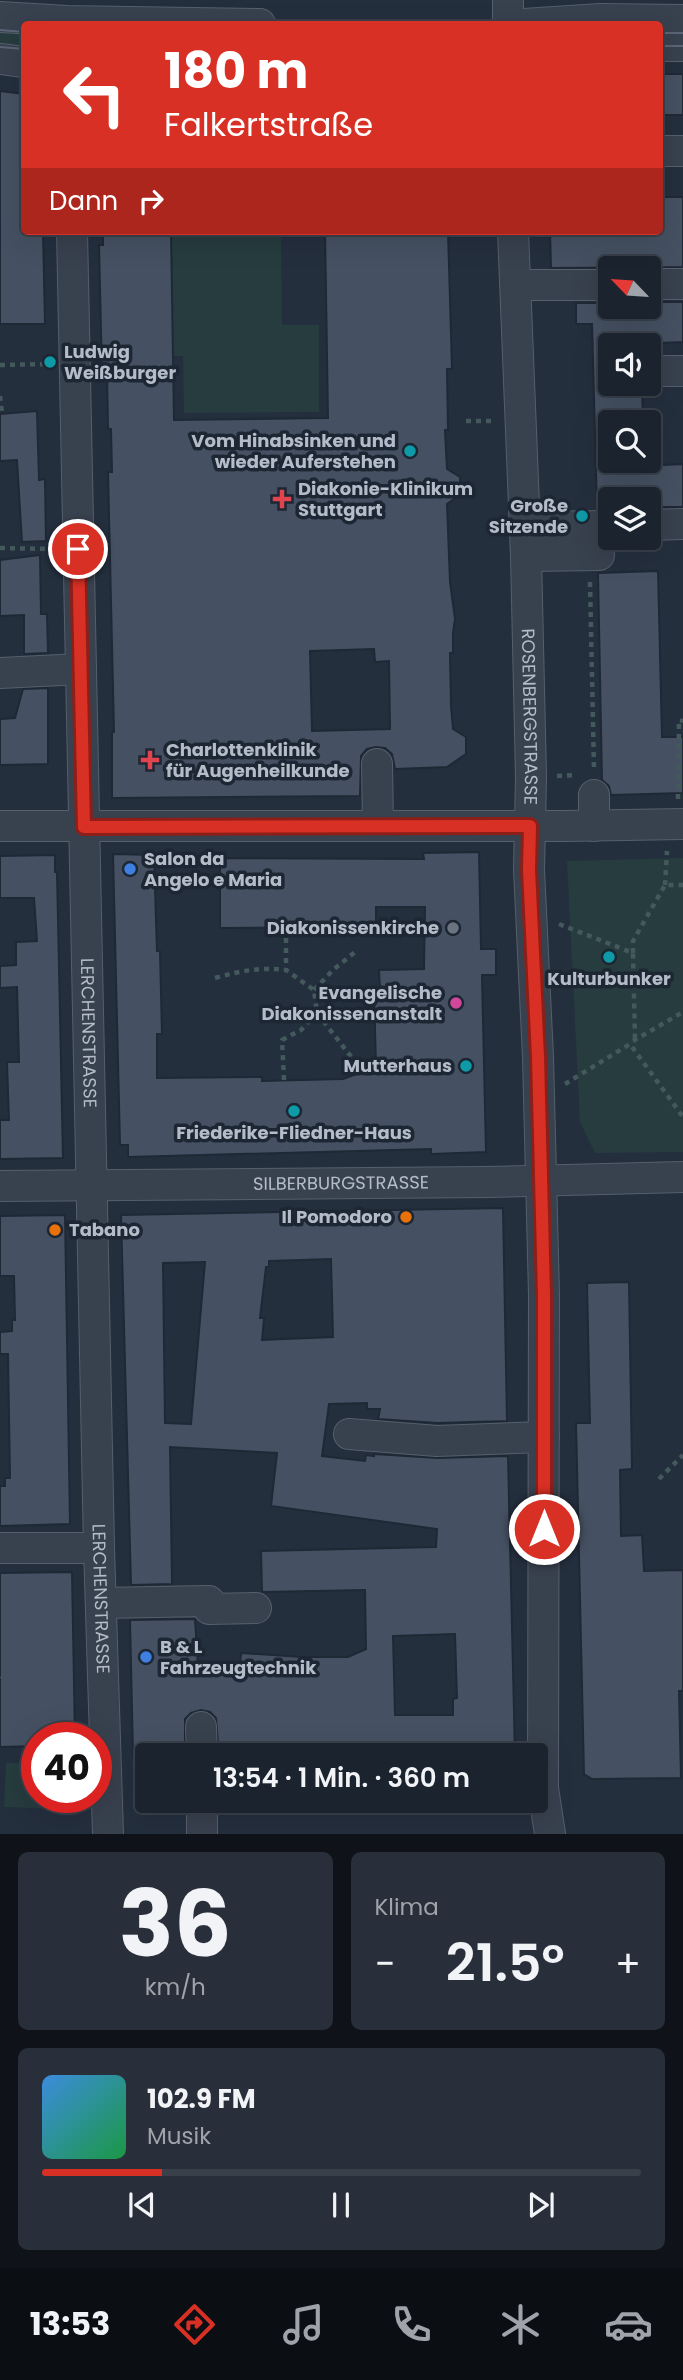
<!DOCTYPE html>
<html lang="de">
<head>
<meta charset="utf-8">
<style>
	:root { --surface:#1b232e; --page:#282f3a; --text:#f1f3f6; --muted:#a0a4aa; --line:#39404a; --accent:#d93025 }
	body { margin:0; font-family:Poppins,sans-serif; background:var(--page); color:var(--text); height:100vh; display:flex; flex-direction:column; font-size:26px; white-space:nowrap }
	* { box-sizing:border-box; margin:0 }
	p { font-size:23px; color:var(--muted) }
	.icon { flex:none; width:38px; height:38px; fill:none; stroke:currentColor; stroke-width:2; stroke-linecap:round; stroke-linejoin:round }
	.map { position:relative; height:1834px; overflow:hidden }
	.drawer { display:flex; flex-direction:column; gap:18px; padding:18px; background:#0f1319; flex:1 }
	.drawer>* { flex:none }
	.hud { position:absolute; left:21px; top:21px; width:642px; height:214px; border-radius:7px; box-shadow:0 7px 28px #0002,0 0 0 2px var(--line); background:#d93025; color:#fff; overflow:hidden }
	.needle { width:46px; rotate:295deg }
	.buttons { position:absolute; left:598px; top:256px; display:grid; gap:14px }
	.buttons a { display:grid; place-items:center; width:63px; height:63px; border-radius:7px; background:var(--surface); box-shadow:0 7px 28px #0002,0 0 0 2px var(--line); font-size:35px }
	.speed { position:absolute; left:21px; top:1722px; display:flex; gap:14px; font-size:35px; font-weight:700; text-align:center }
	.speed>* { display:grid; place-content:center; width:91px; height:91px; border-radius:50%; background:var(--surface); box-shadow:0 7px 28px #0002,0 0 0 2px var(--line); line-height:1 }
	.speed .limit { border:10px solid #d22; background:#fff; color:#111 }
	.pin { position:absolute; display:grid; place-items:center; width:60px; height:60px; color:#fff; margin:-30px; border:4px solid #fff; border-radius:50%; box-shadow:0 2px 7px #0007 }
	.me { position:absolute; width:77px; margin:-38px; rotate:0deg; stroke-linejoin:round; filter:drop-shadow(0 0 5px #0008) }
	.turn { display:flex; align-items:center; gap:24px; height:147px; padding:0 28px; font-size:32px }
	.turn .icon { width:91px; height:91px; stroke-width:2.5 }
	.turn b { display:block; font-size:49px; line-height:60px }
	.then { display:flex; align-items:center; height:66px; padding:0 28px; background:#0003; gap:14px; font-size:26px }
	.big { font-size:52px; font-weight:600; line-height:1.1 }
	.drawer .tile { flex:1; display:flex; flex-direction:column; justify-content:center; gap:10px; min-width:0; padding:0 24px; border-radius:10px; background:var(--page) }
	.drawer .dial { align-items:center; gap:0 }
	.dial b { font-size:91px; line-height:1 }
	.song { display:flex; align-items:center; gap:21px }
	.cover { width:84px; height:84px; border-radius:10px; background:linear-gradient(135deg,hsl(210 70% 55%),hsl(140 70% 35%)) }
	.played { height:7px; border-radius:4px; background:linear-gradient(90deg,var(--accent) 20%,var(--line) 20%) }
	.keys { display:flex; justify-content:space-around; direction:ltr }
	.heat { display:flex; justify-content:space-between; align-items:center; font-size:38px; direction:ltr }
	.drawer .tiles { flex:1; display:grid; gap:18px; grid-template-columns:1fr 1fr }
	.tile:last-child { grid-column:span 2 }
	.trip { position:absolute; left:135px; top:1743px; width:413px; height:70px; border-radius:7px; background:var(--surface); box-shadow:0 7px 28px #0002,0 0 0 2px var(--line); font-weight:600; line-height:70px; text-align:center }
	.menu { display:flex; height:112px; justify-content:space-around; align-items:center; background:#0b0e12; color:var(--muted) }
	.menu .icon { width:49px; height:49px }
	.menu .active { color:var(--accent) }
	.menu b { font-size:32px; color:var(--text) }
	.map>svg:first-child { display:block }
</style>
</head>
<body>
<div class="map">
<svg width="683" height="1834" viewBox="0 0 683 1834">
	<rect width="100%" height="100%" fill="#242f3e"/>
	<g fill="#263c3f">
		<path d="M0,20L24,24V51L0,49Z"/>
		<path d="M175,231H281L282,325H319V412L184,413L183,356H171L170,234H175Z"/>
		<path d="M683,858V1152L595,1153L580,1122L567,861Z"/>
		<path d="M6,1763H37V1797H83V1810L4,1807Z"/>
	</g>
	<g fill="#455162" stroke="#1f2835" stroke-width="2" fill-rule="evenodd">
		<rect x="660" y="74" width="23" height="41"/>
		<path d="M0,91L24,94V231H43L45,324H0Z"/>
		<path d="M660,197H683V267L551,268L550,231H660Z"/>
		<path d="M109,231H171L174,420L328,418L325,231H448L452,369H447L448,430H445L447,469L460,477L461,494L447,504L450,582L455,619L453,633V653H450L451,706L453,729L466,737V754L447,767L395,769L392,754L385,748L376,747L367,749L361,756L360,796L112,798V732H114L108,472H112L111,429H108L107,372H102L99,245H103V236L109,235ZM374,649L375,662L389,661L390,729L312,731L310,651Z"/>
		<path d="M649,302H683V342L611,345V383H642L643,422H611V460H644V466L683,464V507H649V499H611V508L597,509L592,324H576V303H611V306H649Z"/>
		<path d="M37,411L39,480L45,479L46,541L22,542L17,460L0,461V414Z"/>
		<path d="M40,555L41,614H47L48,653L24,654V615L0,616V560Z"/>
		<path d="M658,571L662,737H683V793L611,795L609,786L602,780L598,573Z"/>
		<path d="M48,688V764L0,765V719L15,718L23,689Z"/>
		<path d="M479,852L481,949H496V975H482L486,1152L431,1154V1149L128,1157V1145H120L113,854L154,855L157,951H160L162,1034H157V1078L262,1077V1081L343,1079L376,1067L374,989H380L379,970L424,969L425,907H376V927L220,928V858L424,859L423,853Z"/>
		<path d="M55,855V872H57L63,1158L0,1159V1120H9L7,1062H19L17,987L0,988V966L16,965V942L37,941L34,898H0V856Z"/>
		<path d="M503,1208L507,1421L437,1423L378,1419L380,1409H367V1403L329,1404L322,1456L365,1461L366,1455L374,1456V1454L438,1458L508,1456L515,1755H219L216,1718L210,1712L201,1710L191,1713L185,1719V1755H133L130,1620L195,1619L198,1667L240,1665L241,1653L302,1657H348L366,1649L365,1590L262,1592L261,1551L436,1547L437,1529L271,1506L277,1453L170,1447L172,1584L131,1585L121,1215ZM331,1259L333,1337L262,1340L264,1318H260L266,1267H269V1261ZM205,1262L191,1424L165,1423L163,1263ZM455,1634L457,1698L453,1699V1715H395L393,1636Z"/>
		<path d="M65,1215L70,1524L0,1526V1486H5V1478H10L8,1354H0V1332L12,1331V1320H15L14,1276H0V1216Z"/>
		<path d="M629,1282L632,1469L620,1470L621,1536L642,1535L644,1571L683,1570V1691H679L681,1778L592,1779L584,1774L576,1423H590L587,1283Z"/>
		<path d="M72,1572L75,1738H37V1746L0,1747V1573Z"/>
	</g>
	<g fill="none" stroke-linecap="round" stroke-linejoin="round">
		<g stroke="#565f6c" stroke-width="32">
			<g id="minor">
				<path d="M0,17L67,21L260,24"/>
				<path d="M508,24V0"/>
				<path d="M524,24L600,19L683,20"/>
				<path d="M660,46H683"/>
				<path d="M0,59L24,62"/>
				<path d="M660,151H683"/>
				<path id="s1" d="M72,231L99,1548L108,1834"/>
				<path id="s2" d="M513,231L526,556L531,777L529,870L538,1057L544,1295L543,1788L550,1834"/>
				<path d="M649,284H683"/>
				<path d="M516,285H611"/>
				<path d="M664,371H683"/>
				<path d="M649,525L683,524"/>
				<path d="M525,527L611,526"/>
				<path d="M526,556L599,555"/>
				<path d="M0,673L81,669"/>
				<path d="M377,764L378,826"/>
				<path d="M594,795V826"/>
				<path d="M0,826H565L683,824"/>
				<path id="s3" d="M0,1186L486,1182L683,1177"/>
				<path d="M349,1434L437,1441L544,1437"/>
				<path d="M0,1548H99"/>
				<path d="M101,1603L209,1601V1609L256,1608"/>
				<path d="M201,1727L202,1755"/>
				<path d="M202,1834V1801"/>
			</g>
		</g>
		<g stroke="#44595c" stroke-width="4.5" stroke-dasharray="5 5" stroke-linecap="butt">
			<path d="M0,365L48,364"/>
			<path d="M0,396L2,413"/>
			<path d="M466,421H492"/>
			<path d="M0,548L53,549"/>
			<path d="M590,582L594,769"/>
			<path d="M557,776L576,775"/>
			<path d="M678,799L679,720L683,721"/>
			<path d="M665,885L667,851"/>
			<path d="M559,924L633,953L635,1039"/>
			<path d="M286,928V970L314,990L317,1013L363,1072"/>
			<path d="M633,953V941L665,885H683"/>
			<path d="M215,978C240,971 260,967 286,970"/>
			<path d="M314,990L333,970L355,952"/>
			<path d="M633,1041L683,1012"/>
			<path d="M284,1080L282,1040L301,1030L317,1013"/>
			<path d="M565,1084L630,1044L683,1117"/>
			<path d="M659,1479L683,1455"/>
			<path d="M0,1678V1677"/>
		</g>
		<use href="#minor" stroke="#38414e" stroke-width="30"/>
		<g stroke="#5a6575" stroke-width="2">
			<path d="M0,30L24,32"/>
			<path d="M660,33H683"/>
			<path d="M660,46H683"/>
			<path d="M0,47L24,49"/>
		</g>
	</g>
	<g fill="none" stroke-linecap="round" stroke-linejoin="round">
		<g stroke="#8d1f18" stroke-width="18">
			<path id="route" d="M78,549L84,827L530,826L529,870L538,1057L544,1295V1529"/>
		</g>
		<use href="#route" stroke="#d93025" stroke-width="12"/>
	</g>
	<g fill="#0f9aa8" stroke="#1d2633" stroke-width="2.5">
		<circle cx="50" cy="362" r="7"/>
		<circle cx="410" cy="451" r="7"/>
		<circle cx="582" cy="516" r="7"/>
		<circle cx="609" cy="957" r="7"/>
		<circle cx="466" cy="1066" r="7"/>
		<circle cx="294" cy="1111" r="7"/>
	</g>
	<g fill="#e0444e" stroke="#1d2633" stroke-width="2.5">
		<path d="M278.5 488.5h7v7h7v7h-7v7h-7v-7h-7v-7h7z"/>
		<path d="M146.5 749.5h7v7h7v7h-7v7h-7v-7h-7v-7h7z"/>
	</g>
	<g fill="#3f7fe0" stroke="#1d2633" stroke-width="2.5">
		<circle cx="130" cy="869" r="7"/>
		<circle cx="146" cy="1657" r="7"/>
	</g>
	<circle fill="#6b7280" stroke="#1d2633" stroke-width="2.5" cx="453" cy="928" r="7"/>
	<circle fill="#d1479c" stroke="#1d2633" stroke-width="2.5" cx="456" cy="1003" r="7"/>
	<g fill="#e8710a" stroke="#1d2633" stroke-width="2.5">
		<circle cx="406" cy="1217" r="7"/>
		<circle cx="55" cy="1230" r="7"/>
	</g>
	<g text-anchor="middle" stroke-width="7" stroke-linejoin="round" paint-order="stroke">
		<g font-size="18" font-weight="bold" fill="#b4bcc9" stroke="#1d2633" text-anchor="start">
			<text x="64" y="358">Ludwig<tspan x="64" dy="21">Weißburger</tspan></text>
			<text x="396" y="447" text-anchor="end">Vom Hinabsinken und<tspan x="396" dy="21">wieder Auferstehen</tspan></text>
			<text x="298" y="495">Diakonie-Klinikum<tspan x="298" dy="21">Stuttgart</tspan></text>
			<text x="568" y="512" text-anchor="end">Große<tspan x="568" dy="21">Sitzende</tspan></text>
			<text x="166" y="756">Charlottenklinik<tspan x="166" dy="21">für Augenheilkunde</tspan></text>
			<text x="144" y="865">Salon da<tspan x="144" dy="21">Angelo e Maria</tspan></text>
			<text x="439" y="934" text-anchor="end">Diakonissenkirche</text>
			<text x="609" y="985" text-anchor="middle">Kulturbunker</text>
			<text x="442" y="999" text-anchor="end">Evangelische<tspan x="442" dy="21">Diakonissenanstalt</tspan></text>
			<text x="452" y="1072" text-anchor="end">Mutterhaus</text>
			<text x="294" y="1139" text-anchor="middle">Friederike-Fliedner-Haus</text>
			<text x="392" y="1223" text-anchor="end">Il Pomodoro</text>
			<text x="69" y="1236">Tabano</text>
			<text x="160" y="1653">B &amp; L<tspan x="160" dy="21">Fahrzeugtechnik</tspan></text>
		</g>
		<g font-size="18" fill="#b4bcc9" stroke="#1d2633">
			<text dy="6" stroke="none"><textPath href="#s2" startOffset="486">ROSENBERGSTRASSE</textPath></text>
			<text dy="6" stroke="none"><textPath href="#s1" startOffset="802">LERCHENSTRASSE</textPath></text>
			<text dy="6" stroke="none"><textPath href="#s3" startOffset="341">SILBERBURGSTRASSE</textPath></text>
			<text dy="6" stroke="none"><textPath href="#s1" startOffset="1368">LERCHENSTRASSE</textPath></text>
		</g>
	</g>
</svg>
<div class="buttons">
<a><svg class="needle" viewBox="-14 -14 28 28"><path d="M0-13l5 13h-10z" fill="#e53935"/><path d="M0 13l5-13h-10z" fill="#a0a4aa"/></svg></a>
<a><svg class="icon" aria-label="sound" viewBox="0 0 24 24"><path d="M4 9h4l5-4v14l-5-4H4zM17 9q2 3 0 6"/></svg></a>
<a><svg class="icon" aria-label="search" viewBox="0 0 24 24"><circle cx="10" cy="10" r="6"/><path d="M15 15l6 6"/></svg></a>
<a><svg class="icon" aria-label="layers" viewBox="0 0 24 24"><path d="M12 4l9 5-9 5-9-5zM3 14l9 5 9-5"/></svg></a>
</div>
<div class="speed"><div class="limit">40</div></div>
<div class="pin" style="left:78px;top:549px;background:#d93025"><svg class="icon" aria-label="arrive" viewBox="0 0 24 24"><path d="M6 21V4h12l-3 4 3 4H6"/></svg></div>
<svg class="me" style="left:544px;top:1529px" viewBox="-20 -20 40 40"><circle r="17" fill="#d93025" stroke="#fff" stroke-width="3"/><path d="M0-11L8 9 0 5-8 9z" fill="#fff"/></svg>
<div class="trip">13:54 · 1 Min. · 360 m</div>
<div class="hud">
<div class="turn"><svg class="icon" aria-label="left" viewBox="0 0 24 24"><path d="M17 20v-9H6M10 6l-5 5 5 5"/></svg><div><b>180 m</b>Falkertstraße</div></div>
<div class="then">Dann<svg class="icon" aria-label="right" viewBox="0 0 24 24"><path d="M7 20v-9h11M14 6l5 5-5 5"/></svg></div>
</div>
</div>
<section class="drawer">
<div class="tiles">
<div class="tile dial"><b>36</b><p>km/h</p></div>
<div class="tile"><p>Klima</p>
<div class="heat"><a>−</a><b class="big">21.5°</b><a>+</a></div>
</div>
<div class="tile">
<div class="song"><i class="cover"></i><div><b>102.9 FM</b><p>Musik</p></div></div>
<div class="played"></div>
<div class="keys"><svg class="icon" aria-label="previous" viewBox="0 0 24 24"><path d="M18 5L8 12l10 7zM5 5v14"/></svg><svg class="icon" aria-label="pause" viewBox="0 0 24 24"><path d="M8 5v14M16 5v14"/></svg><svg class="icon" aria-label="next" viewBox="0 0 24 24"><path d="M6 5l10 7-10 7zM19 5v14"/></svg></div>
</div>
</div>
</section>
<nav class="menu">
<b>13:53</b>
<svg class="icon active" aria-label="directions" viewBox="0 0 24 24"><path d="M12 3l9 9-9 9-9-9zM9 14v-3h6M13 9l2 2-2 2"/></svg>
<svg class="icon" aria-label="music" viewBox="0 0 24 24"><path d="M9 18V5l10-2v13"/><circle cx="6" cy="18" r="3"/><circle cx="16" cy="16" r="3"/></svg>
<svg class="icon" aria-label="phone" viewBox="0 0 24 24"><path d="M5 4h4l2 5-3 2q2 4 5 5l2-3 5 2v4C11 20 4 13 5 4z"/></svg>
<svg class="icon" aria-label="climate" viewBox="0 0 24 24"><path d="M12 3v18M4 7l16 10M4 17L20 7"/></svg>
<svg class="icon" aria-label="car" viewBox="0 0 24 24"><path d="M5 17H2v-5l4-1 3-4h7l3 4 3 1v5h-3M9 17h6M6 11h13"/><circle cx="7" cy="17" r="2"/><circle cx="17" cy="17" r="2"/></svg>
</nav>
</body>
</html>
